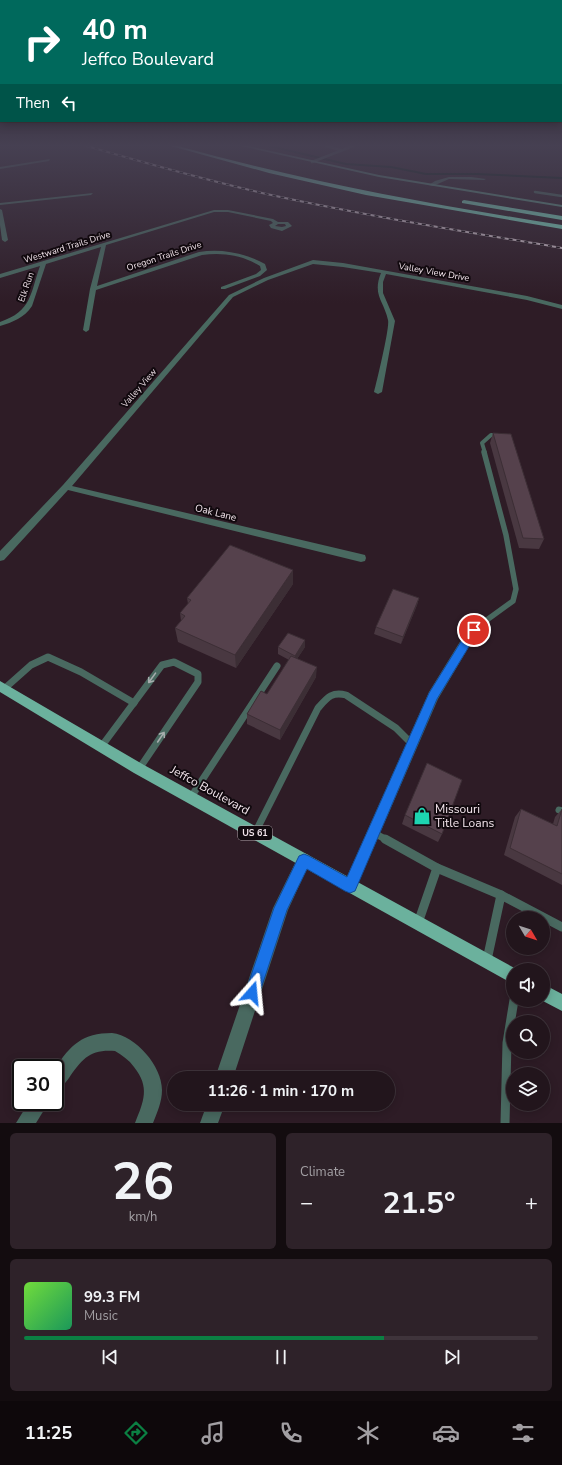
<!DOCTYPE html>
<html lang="en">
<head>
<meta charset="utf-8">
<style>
	:root { --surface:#22151c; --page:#2e2229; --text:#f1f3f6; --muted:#a29fa3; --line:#3f343b; --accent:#0b8043 }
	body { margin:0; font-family:"Nunito Sans",sans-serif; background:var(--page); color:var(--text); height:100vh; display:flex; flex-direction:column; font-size:15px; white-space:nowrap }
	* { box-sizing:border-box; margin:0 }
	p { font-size:13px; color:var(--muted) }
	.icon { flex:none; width:22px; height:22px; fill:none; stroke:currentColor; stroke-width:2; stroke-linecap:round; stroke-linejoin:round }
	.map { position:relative; height:1123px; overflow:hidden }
	.sheet { display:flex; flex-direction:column; gap:10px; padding:10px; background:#130c0f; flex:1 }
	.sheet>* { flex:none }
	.top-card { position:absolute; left:0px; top:0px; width:562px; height:122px; box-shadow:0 2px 10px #0003,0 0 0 1px var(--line); background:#00695c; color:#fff; overflow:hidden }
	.needle { width:26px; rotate:129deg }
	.tools { position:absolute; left:506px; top:911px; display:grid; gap:8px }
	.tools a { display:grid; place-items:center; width:44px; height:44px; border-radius:50%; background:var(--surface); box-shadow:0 2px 10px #0003,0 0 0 1px var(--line); font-size:20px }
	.speed { position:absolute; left:12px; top:1059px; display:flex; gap:8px; font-size:20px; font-weight:700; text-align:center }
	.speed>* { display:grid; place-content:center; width:52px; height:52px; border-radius:50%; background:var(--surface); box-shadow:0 2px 10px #0003,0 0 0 1px var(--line); line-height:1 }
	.speed .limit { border:2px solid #111; border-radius:6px; background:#fff; color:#111 }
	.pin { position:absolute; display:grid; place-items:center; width:34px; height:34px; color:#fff; margin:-17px; border:2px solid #fff; border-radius:50%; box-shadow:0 1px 4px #0007 }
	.me { position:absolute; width:44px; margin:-22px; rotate:18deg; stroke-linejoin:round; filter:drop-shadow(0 0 3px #0008) }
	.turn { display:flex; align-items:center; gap:14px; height:84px; padding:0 16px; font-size:18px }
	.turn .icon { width:52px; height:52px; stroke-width:2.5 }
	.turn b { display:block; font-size:28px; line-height:34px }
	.then { display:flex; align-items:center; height:38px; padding:0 16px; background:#0003; gap:8px; font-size:15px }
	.big { font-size:30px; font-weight:700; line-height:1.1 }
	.sheet .card { flex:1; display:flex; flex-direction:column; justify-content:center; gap:6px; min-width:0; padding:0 14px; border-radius:6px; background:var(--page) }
	.sheet .dial { align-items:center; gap:0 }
	.dial b { font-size:52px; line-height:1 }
	.song { display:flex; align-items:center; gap:12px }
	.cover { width:48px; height:48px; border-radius:6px; background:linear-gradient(135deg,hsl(100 70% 55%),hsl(150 70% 35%)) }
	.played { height:4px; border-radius:2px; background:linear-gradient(90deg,var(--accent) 70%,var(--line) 70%) }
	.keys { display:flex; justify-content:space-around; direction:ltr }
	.heat { display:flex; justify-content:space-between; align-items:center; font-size:22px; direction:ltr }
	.sheet .tiles { flex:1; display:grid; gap:10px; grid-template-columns:1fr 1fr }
	.card:last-child { grid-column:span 2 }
	.trip { position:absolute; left:167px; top:1071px; width:228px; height:40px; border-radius:20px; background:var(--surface); box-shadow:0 2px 10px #0003,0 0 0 1px var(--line); font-weight:700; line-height:40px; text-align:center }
	.dock { display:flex; height:64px; justify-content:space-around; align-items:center; background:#0e080b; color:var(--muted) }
	.dock .icon { width:28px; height:28px }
	.dock .current { color:var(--accent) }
	.dock b { font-size:18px; color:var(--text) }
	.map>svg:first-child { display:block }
</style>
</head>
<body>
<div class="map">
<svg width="562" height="1123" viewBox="0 0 562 1123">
	<rect width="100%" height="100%" fill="#2e1c26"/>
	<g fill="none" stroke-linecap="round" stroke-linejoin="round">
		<path stroke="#001711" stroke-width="2" d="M269,146L346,164L391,167L426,174H477L562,178"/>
		<g stroke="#496960" stroke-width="2.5">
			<path d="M326,146L341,150"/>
			<path d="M312,162L353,146"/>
			<path d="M535,192L562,196"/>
		</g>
		<path stroke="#496960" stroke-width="4" d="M485,453L482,443L491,435H497"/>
		<path stroke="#496960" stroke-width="5.5" d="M484,622L513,601L516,589L506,535L484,452"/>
		<g stroke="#496960" stroke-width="7">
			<path d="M473,630L486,621"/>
			<path d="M4,689L31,665L48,657L81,672L134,703"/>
			<path d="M101,747L162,665L174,662L198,674V682L139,769"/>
			<path d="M191,797L277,666"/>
			<path d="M559,810L562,811"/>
			<path d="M255,833L318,708C327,698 332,691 346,695L396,728L412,744"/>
			<path d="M374,833L387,840"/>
		</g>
		<g stroke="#496960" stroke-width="9">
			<path d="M385,839L437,868L501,895"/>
			<path d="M418,923L437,868"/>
			<path d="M487,960L501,895L562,927"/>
			<path d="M505,1123L507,1043L514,1000"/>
		</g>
		<g fill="#496960" fill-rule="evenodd">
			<path d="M50,159L49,161L0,169V167Z"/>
			<path d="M449,177H471L486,179L484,180L449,179L433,186L429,185L435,181Z"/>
			<path d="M93,193L91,195L0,205V203Z"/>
			<path d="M0,209L2,210L8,240L5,242L2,240L0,225Z"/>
			<path d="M214,210H228L273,219L278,222H288L292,226L282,231L271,228L269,225L273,223L271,221L228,212H214L106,245L97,286L199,252C221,248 245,253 265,264L267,270L260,276L225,289H221V287L256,274L261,270L260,266C242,255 222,252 202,255L96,290L89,330L86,332L83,330L90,289L101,247L46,264L32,306C24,318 13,322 0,326V322C32,311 30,294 40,266L0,278V274ZM278,224H285L286,226L282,227L275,226Z"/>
			<path d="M313,260L343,263L527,296L562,305V309L527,300L386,274L383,282V293L395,321L382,392L378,394L374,392C377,380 390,327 388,320C384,301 372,295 381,273L343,267L313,264L268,280L233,297L72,486L361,554L365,555L366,558L365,561L361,562L68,490L4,560L0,561V551L63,485L229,295L264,278Z"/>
			<path d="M473,626L477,627L479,630L438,699L355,891L350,893L345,891L343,886L345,881L429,692L469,627Z"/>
			<path d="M304,853L309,855L311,860L288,910L233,1078H215L273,908L299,855Z"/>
			<path d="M112,1033C136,1036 162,1066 162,1090C162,1102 157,1113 153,1123H135C144,1101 150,1087 134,1067C129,1060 122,1055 115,1051C90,1049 82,1059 69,1078C64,1084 62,1088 55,1091V1068C71,1045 82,1033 112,1033Z"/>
			<path d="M29,1102H49L36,1123H16Z"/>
			<path d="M207,1104H225L218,1123H200Z"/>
		</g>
		<path fill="#5c9282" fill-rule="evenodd" d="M241,146H248L379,175L562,205V207L379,177Z"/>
		<g fill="#6bb19d" fill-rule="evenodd">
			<path d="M0,681L144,765L518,970H513V984L134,773L0,692Z"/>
			<path d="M543,984L562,994V1011L541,1000H543Z"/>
		</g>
		<g fill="#78cdb5" fill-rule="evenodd">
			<path d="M171,146H178C304,181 433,205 562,225V229L366,195L269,173Z"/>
			<path d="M464,200L562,216V220L462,203V201Z"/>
		</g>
		<g stroke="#c3b4bc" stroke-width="2">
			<path id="rail" d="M87,146C145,163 203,179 262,193C361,215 462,231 562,248"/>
		</g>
		<use href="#rail" stroke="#11090e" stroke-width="1.5" stroke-dasharray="4" stroke-linecap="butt"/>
	</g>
	<g fill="#493841">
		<path d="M493,433L544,539L539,549L519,548L490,443Z"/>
		<path d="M293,570V584L236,668L178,642L175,628L181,621L180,613L188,604L187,598Z"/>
		<path d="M419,598L417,605L401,644L374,634L376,627Z"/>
		<path d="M305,640V647L297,659L316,677L280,740L247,724V714L267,694L289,660L278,654V647Z"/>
		<path d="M521,809L553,824L555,817L562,809V885L504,855L515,817Z"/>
		<path d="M405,815L442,834L438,842L402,824Z"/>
	</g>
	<g fill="#3c2e35">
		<path d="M293,570V584L236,668L235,655Z"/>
		<path d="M419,598L417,605L401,644L403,637Z"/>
		<path d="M305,640V647L295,662V656Z"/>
		<path d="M317,667L316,677L280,740V730Z"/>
	</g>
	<g fill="#55414c" stroke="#3c2e35">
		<path d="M493,433L511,434L544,539L523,538Z"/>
		<path d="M230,545L293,570L235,655L175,628L185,616L180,613L191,600L187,598Z"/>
		<path d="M393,589L419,598L403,637L376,627Z"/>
		<path d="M288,633L305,640L295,656L278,647Z"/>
		<path d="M291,656L317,667L280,730L247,714L261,691L267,694Z"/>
		<path d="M427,763L462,780L442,834L405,815Z"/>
		<path d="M521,809L557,826L562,809V874L510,848Z"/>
	</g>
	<defs><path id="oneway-shaft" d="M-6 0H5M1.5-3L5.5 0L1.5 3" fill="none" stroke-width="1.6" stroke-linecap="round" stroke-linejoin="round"/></defs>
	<g stroke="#a6adad">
		<use href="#oneway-shaft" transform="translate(152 678) rotate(126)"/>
		<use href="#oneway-shaft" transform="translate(161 737) rotate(-56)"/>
	</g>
	<linearGradient id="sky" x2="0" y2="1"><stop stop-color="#190f15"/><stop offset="0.48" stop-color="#464052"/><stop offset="1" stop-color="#464052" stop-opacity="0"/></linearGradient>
	<rect width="562" height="303" fill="url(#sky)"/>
	<path fill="#1a73e8" stroke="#114b97" d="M474,626L477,627L479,630L437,699L355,891L350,893L345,891L307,869L287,910L258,998L252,1000L247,998L245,993L274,908L299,856L304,854L309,856L347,877L429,693L470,627Z"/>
	<defs>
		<g id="shop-bare" transform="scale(1.38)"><path d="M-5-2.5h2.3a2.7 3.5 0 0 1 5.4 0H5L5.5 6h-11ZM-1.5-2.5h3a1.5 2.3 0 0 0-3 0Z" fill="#1dd5b1" stroke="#11090e" stroke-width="2.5" paint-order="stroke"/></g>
	</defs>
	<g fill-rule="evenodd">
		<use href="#shop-bare" x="422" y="816"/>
	</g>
	<g text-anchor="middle" stroke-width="4" stroke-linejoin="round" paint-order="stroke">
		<g font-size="9" fill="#f3e5ec" stroke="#11090e">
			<text transform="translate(67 247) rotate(-17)" y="3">Westward Trails Drive</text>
			<text transform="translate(164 256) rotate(-18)" y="3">Oregon Trails Drive</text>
			<text transform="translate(434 272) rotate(10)" y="3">Valley View Drive</text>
			<text transform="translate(26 287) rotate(-71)" y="3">Elk Run</text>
			<text transform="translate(139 388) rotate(-49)" y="3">Valley View</text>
		</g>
		<rect fill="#11090e" stroke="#afa3a9" stroke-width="1" x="238" y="826" width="34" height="14" rx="3"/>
		<g font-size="9" font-weight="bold" fill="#f3e5ec">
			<text x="255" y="836">US 61</text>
		</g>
		<g font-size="10" fill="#f3e5ec" stroke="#11090e">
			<text transform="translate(216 512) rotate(14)" y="4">Oak Lane</text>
		</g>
		<g font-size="12" fill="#f3e5ec" stroke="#11090e">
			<text transform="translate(210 790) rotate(29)" y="4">Jeffco Boulevard</text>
		</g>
		<g font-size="12" fill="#f3e5ec" stroke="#11090e" text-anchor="start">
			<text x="435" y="813">Missouri<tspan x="435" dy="14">Title Loans</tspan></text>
		</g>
	</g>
</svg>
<div class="tools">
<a><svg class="needle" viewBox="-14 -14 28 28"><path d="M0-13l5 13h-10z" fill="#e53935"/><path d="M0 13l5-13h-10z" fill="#a29fa3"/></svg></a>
<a><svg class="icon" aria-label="sound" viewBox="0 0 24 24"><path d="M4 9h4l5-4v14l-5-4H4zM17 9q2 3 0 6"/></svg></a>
<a><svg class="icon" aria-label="search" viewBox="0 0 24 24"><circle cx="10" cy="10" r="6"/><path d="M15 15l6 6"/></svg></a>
<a><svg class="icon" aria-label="layers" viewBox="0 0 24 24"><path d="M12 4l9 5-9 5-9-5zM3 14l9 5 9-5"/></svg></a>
</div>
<div class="speed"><div class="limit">30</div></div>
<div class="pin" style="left:474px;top:630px;background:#d93025"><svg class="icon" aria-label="arrive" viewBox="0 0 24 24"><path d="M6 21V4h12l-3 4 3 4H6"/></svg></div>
<svg class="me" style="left:252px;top:993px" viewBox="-20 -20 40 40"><path d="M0-17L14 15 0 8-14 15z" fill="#1a73e8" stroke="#fff" stroke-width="4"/></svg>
<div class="trip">11:26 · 1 min · 170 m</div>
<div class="top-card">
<div class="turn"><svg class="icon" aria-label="right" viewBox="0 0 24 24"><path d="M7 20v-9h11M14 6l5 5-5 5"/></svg><div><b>40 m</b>Jeffco Boulevard</div></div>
<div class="then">Then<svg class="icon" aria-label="left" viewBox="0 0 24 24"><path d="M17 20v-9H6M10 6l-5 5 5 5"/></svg></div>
</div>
</div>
<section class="sheet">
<div class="tiles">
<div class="card dial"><b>26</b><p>km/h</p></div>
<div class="card"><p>Climate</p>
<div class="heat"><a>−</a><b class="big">21.5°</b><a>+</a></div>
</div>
<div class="card">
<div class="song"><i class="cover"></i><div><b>99.3 FM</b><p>Music</p></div></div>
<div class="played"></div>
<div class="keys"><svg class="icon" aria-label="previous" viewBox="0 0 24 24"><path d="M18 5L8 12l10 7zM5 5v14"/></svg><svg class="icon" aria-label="pause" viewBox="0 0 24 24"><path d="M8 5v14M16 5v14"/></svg><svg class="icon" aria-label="next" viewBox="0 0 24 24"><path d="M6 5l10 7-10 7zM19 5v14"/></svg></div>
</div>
</div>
</section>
<nav class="dock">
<b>11:25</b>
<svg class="icon current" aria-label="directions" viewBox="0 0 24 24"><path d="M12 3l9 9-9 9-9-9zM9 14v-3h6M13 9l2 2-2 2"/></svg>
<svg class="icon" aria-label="music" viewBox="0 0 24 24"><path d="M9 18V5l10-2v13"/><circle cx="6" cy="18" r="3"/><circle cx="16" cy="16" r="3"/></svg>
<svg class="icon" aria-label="phone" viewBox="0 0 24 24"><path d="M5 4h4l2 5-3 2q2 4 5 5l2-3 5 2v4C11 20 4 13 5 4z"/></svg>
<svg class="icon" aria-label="climate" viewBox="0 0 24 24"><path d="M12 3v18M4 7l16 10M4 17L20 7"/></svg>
<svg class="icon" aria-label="car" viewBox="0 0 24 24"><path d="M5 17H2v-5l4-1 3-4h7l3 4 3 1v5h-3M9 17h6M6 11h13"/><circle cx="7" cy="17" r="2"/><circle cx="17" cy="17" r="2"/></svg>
<svg class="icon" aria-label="filters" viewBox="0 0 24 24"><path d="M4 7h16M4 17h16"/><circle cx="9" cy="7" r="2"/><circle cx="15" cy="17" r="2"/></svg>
</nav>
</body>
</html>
